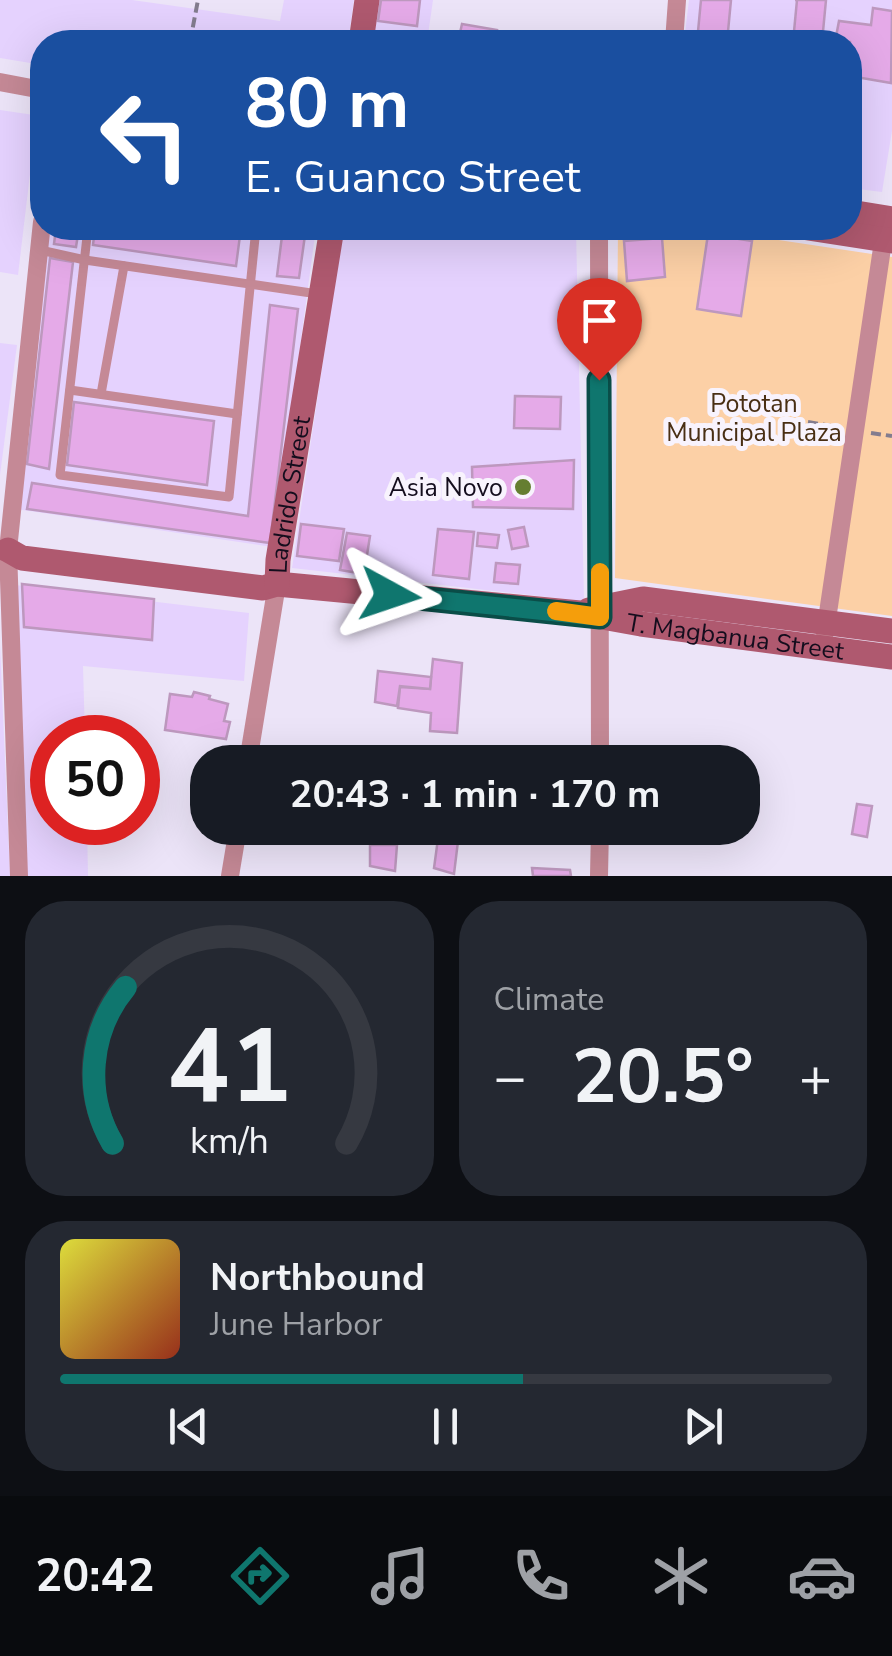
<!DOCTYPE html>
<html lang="en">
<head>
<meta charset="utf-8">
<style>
	:root { --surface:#171b24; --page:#242831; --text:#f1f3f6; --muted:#9ea1a6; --line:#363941; --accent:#0f766e }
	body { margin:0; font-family:"Nunito Sans",sans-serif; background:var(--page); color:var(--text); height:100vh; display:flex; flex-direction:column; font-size:38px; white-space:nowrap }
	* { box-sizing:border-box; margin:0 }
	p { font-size:32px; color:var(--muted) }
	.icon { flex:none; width:55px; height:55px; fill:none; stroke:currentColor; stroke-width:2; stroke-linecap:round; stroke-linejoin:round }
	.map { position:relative; height:876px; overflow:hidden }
	.details { display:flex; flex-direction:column; gap:25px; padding:25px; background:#0d0f14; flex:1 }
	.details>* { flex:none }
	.banner { position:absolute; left:30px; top:30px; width:832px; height:210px; border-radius:40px; box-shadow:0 10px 40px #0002; background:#1a4fa0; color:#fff; overflow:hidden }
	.speed { position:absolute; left:30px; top:715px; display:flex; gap:20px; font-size:50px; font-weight:700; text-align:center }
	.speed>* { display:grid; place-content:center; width:130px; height:130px; border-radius:50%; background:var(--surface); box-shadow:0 10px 40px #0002; line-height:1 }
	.speed .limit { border:15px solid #d22; background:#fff; color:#111 }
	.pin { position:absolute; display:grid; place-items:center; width:85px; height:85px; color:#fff; margin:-102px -42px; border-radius:50% 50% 50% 0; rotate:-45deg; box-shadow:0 0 10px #0007 }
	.pin .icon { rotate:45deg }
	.me { position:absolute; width:110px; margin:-55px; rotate:95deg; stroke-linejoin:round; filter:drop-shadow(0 0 8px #0008) }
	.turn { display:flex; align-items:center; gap:35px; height:210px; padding:0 50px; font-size:45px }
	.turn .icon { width:130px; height:130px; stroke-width:2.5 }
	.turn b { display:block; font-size:70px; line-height:85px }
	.big { font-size:75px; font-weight:700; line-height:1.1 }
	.details .tile { flex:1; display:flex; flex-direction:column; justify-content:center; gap:15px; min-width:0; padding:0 35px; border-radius:40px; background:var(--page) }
	.details .dial { align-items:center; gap:0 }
	.dial svg { height:260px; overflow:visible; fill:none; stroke:var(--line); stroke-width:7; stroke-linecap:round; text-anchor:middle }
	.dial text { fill:var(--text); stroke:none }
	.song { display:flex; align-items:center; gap:30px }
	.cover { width:120px; height:120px; border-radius:15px; background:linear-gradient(135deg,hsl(60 70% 55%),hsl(10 70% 35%)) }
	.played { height:10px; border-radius:5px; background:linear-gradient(90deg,var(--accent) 60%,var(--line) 60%) }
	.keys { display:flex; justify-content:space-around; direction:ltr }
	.heat { display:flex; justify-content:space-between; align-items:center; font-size:55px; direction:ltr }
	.details .tiles { flex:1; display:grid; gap:25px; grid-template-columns:1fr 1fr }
	.tile:last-child { grid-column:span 2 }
	.trip { position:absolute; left:190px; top:745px; width:570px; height:100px; border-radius:40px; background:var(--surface); box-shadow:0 10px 40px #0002; font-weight:700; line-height:100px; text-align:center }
	.tab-bar { display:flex; height:160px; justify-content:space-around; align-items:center; background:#090b0e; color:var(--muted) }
	.tab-bar .icon { width:70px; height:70px }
	.tab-bar .selected { color:var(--accent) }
	.tab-bar b { font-size:45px; color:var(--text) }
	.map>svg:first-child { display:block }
</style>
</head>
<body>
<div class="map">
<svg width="892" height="876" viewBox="0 0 892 876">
	<rect width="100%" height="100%" fill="#ece4f8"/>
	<g fill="#e5d2fe">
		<path d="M0,0H132L280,21L284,0H354L348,42H42V65L0,58Z"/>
		<path d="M377,0H433L427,42H369Z"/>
		<path d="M689,0H892V131L882,192L850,188V42H684Z"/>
		<path d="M0,110L34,115L36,124L18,275L0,272Z"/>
		<path d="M49,228H316L273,547L16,509Z"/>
		<path d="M343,228H576L584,601L292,568Z"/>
		<path d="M0,343L17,345L0,475Z"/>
		<path d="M15,585L249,613L244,681L83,666L85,737L52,738V822L87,823L88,876H26Z"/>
		<path d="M0,645L10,876H0Z"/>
	</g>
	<path fill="#fcd0a6" d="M618,228H698L892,257V616L615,578Z"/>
	<g fill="#e5aae8" stroke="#bd98be" stroke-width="2.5">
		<path d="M381,0H420L417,26L378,21Z"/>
		<path d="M701,0H731L727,42H697Z"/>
		<path d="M795,0H826L822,42H793L797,0Z"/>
		<path d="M873,8L892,11L891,83L850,76V42H835L839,21L871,25Z"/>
		<path d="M462,24L497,30L495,42H458Z"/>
		<path d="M56,228H79L76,247L54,244Z"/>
		<path d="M95,228H241L236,266L93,245Z"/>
		<path d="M283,228H306L299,278L277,276Z"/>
		<path d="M708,234L752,241L741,316L697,309Z"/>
		<path d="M662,238L665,277L627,281L624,241Z"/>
		<path d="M50,258L73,262L49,469L27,464Z"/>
		<path d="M270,305L298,309L270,543L27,509L32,483L248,516Z"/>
		<path d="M515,396L561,397L560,429L514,428Z"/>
		<path d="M74,402L214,421L207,485L67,465Z"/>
		<path d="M574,460L573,509L473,507L472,467Z"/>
		<path d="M301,524L344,529L339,561L297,556Z"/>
		<path d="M524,527L528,546L512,549L508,530Z"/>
		<path d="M438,529L474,532L469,579L433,575Z"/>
		<path d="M347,533L370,536L364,574L340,570Z"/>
		<path d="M478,533L499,535L497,548L477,546Z"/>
		<path d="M496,563L520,565L518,584L494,582Z"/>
		<path d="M22,584L154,599L152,640L24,627Z"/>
		<path d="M433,659L462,663L457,733L430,731L431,713L398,708L400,687L430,689Z"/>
		<path d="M378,671L431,677L430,689L400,686L397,706L375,702Z"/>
		<path d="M194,692L210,696L209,699L228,704L224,721L230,722L226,739L165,730L170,694L192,697Z"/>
		<path d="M857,804L872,806L867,837L852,834Z"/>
		<path d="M439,831L459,833L454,874L434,868Z"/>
		<path d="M370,845H397L395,871L370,866Z"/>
		<path d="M532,868L570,870L571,876H533Z"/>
	</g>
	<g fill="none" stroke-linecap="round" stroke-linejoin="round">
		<g stroke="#837c8e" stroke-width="4" stroke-dasharray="10 5" stroke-linecap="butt">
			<path d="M190,42L198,0"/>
			<path d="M808,422L837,427"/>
			<path d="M871,433L892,436"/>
		</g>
		<g stroke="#c58996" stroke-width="9">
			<path d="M88,228L60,475L229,497L256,228"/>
			<path d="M40,250L85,260L318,294"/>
			<path d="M70,390L237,414"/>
			<path d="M101,394L124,266"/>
		</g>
		<g stroke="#c58996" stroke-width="18">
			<path d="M674,42L677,0"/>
			<path d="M0,82L42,90"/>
			<path d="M599,228L600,762"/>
			<path d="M825,633L885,228"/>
			<path d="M248,762L277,584"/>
			<path d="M19,876L8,550L42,222"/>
			<path d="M230,876L238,828"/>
			<path d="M599,876L600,828"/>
		</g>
		<g stroke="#af596f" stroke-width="25">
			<path d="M361,42L367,0"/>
			<path d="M850,212L892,219"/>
			<path d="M808,228L892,241"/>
			<path id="s1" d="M8,550L22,558L263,588L277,584L580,613L641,624L892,657"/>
			<path id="s2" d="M277,584L278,560L332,228"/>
			<path d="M589,610L643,599L892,631"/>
		</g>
	</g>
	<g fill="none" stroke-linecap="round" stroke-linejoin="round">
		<g stroke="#0a4d48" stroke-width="25">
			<path id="route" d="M390,595L600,617L599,380"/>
		</g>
		<use href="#route" stroke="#0f766e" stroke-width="18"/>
		<path stroke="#f59e0b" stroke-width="18" d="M556,611L600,617V572"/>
	</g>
	<circle fill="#657e31" stroke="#f8f3fd" stroke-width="4" cx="523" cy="487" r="10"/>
	<g text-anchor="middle" stroke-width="10" stroke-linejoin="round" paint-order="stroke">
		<g font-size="25" fill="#492f14" stroke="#f8f3fd">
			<text x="754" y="412">Pototan<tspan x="754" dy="29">Municipal Plaza</tspan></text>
		</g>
		<g font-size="25" fill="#140d1d" stroke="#f8f3fd" text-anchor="end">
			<text x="503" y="496">Asia Novo</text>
		</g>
		<g font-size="25" fill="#140d1d" stroke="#f8f3fd">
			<text dy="9" stroke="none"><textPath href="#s2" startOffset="90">Ladrido Street</textPath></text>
			<text dy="9" stroke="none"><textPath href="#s1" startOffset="735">T. Magbanua Street</textPath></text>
		</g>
	</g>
</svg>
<div class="speed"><div class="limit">50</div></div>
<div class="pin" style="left:599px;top:380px;background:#d93025"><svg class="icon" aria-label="arrive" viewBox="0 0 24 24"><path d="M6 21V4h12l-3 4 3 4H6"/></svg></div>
<svg class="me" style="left:390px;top:595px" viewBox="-20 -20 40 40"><path d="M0-17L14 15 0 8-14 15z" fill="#0f766e" stroke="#fff" stroke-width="4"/></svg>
<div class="trip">20:43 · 1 min · 170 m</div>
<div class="banner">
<div class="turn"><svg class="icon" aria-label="left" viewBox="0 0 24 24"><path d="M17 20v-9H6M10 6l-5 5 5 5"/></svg><div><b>80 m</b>E. Guanco Street</div></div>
</div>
</div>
<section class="details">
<div class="tiles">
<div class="tile dial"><svg viewBox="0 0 100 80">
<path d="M14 69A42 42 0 1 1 86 69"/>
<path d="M14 69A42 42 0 0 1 18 21" stroke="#0f766e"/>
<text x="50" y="56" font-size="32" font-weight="700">41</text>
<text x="50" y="72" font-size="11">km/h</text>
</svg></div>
<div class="tile"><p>Climate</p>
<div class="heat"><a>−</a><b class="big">20.5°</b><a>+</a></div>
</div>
<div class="tile">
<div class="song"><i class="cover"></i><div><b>Northbound</b><p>June Harbor</p></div></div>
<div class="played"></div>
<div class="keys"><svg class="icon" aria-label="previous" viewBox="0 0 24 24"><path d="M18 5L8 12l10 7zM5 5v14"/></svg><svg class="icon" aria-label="pause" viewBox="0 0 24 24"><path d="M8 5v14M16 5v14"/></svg><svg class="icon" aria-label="next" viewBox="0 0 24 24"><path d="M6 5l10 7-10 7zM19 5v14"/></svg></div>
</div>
</div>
</section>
<nav class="tab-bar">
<b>20:42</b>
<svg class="icon selected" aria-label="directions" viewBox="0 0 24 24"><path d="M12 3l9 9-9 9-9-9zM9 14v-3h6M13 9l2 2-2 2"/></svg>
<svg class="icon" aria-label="music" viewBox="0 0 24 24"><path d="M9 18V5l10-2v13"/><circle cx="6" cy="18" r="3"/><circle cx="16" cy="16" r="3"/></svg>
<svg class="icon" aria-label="phone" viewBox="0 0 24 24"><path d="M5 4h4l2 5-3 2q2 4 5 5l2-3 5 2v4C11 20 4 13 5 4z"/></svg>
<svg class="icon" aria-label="climate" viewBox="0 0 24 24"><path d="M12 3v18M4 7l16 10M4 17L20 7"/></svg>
<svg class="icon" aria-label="car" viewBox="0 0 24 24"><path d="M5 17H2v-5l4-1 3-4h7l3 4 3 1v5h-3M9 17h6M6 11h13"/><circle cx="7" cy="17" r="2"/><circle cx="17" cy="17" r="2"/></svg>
</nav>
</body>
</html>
